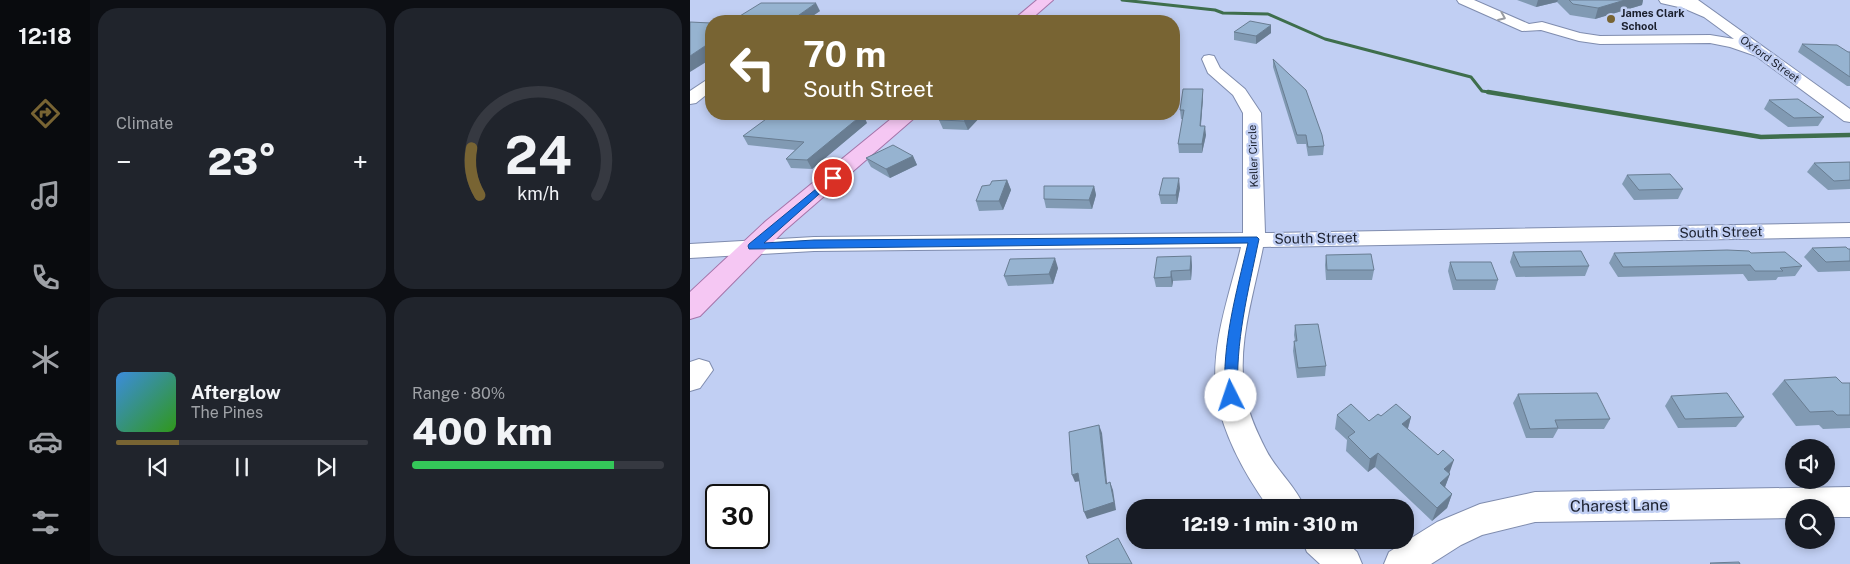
<!DOCTYPE html>
<html lang="en">
<head>
<meta charset="utf-8">
<style>
	:root { --surface:#171b24; --page:#20242c; --text:#f1f3f6; --muted:#9ea1a6; --line:#363941; --accent:#786433 }
	body { margin:0; font-family:"Public Sans",sans-serif; background:var(--page); color:var(--text); height:100vh; display:flex; flex-direction:column; font-size:19px; white-space:nowrap }
	* { box-sizing:border-box; margin:0 }
	p { font-size:16px; color:var(--muted) }
	.icon { flex:none; width:28px; height:28px; fill:none; stroke:currentColor; stroke-width:2; stroke-linecap:round; stroke-linejoin:round }
	.map { position:relative; flex:1; overflow:hidden }
	.side { display:flex; flex-direction:column; gap:8px; padding:8px; background:#0d0f14; width:600px }
	.side>* { flex:none }
	.hud { position:absolute; left:15px; top:15px; width:475px; height:105px; border-radius:20px; box-shadow:0 2px 8px #0003; background:#786433; color:#fff; overflow:hidden }
	.fabs { position:absolute; left:1095px; top:439px; display:grid; gap:10px }
	.fabs a { display:grid; place-items:center; width:50px; height:50px; border-radius:50%; background:var(--surface); box-shadow:0 2px 8px #0003; font-size:25px }
	.speed { position:absolute; left:15px; top:484px; display:flex; gap:10px; font-size:25px; font-weight:700; text-align:center }
	.speed>* { display:grid; place-content:center; width:65px; height:65px; border-radius:50%; background:var(--surface); box-shadow:0 2px 8px #0003; line-height:1 }
	.speed .limit { border:2px solid #111; border-radius:8px; background:#fff; color:#111 }
	.pin { position:absolute; display:grid; place-items:center; width:42px; height:42px; color:#fff; margin:-21px; border:2px solid #fff; border-radius:50%; box-shadow:0 1px 5px #0007 }
	.me { position:absolute; width:55px; margin:-28px; rotate:356deg; stroke-linejoin:round; filter:drop-shadow(0 0 4px #0008) }
	.turn { display:flex; align-items:center; gap:18px; height:105px; padding:0 15px; font-size:22px }
	.turn .icon { width:65px; height:65px; stroke-width:2.5 }
	.turn b { display:block; font-size:35px; line-height:42px }
	.big { font-size:38px; font-weight:800; line-height:1.1 }
	.side .widget { flex:1; display:flex; flex-direction:column; justify-content:center; gap:8px; min-width:0; padding:0 18px; border-radius:20px; background:var(--page) }
	.side .dial { align-items:center; gap:0 }
	.dial svg { height:130px; overflow:visible; fill:none; stroke:var(--line); stroke-width:7; stroke-linecap:round; text-anchor:middle }
	.dial text { fill:var(--text); stroke:none }
	.song { display:flex; align-items:center; gap:15px }
	.cover { width:60px; height:60px; border-radius:8px; background:linear-gradient(135deg,hsl(210 70% 55%),hsl(110 70% 35%)) }
	.played { height:5px; border-radius:2px; background:linear-gradient(90deg,var(--accent) 25%,var(--line) 25%) }
	.keys { display:flex; justify-content:space-around; direction:ltr }
	.heat { display:flex; justify-content:space-between; align-items:center; font-size:28px; direction:ltr }
	.charge { height:8px; border-radius:4px; background:linear-gradient(90deg,#34c759 80%,var(--line) 0) }
	.side .tiles { flex:1; display:grid; gap:8px; grid-template-columns:repeat(2,1fr) }
	.trip { position:absolute; left:436px; top:499px; width:288px; height:50px; border-radius:20px; background:var(--surface); box-shadow:0 2px 8px #0003; font-weight:800; line-height:50px; text-align:center }
	main { display:flex; flex:1; min-height:0 }
	.tabs { display:flex; flex-direction:column; width:90px; justify-content:space-around; align-items:center; background:#090b0e; color:var(--muted) }
	.tabs .icon { width:35px; height:35px }
	.tabs .current { color:var(--accent) }
	.tabs b { font-size:22px; color:var(--text) }
	.map>svg:first-child { display:block }
</style>
</head>
<body>
<main>
<nav class="tabs">
<b>12:18</b>
<svg class="icon current" aria-label="directions" viewBox="0 0 24 24"><path d="M12 3l9 9-9 9-9-9zM9 14v-3h6M13 9l2 2-2 2"/></svg>
<svg class="icon" aria-label="music" viewBox="0 0 24 24"><path d="M9 18V5l10-2v13"/><circle cx="6" cy="18" r="3"/><circle cx="16" cy="16" r="3"/></svg>
<svg class="icon" aria-label="phone" viewBox="0 0 24 24"><path d="M5 4h4l2 5-3 2q2 4 5 5l2-3 5 2v4C11 20 4 13 5 4z"/></svg>
<svg class="icon" aria-label="climate" viewBox="0 0 24 24"><path d="M12 3v18M4 7l16 10M4 17L20 7"/></svg>
<svg class="icon" aria-label="car" viewBox="0 0 24 24"><path d="M5 17H2v-5l4-1 3-4h7l3 4 3 1v5h-3M9 17h6M6 11h13"/><circle cx="7" cy="17" r="2"/><circle cx="17" cy="17" r="2"/></svg>
<svg class="icon" aria-label="filters" viewBox="0 0 24 24"><path d="M4 7h16M4 17h16"/><circle cx="9" cy="7" r="2"/><circle cx="15" cy="17" r="2"/></svg>
</nav>
<section class="side">
<div class="tiles">
<div class="widget"><p>Climate</p>
<div class="heat"><a>−</a><b class="big">23°</b><a>+</a></div>
</div>
<div class="widget dial"><svg viewBox="0 0 100 80">
<path d="M14 69A42 42 0 1 1 86 69"/>
<path d="M14 69A42 42 0 0 1 9 40" stroke="#786433"/>
<text x="50" y="56" font-size="32" font-weight="700">24</text>
<text x="50" y="72" font-size="11">km/h</text>
</svg></div>
<div class="widget">
<div class="song"><i class="cover"></i><div><b>Afterglow</b><p>The Pines</p></div></div>
<div class="played"></div>
<div class="keys"><svg class="icon" aria-label="previous" viewBox="0 0 24 24"><path d="M18 5L8 12l10 7zM5 5v14"/></svg><svg class="icon" aria-label="pause" viewBox="0 0 24 24"><path d="M8 5v14M16 5v14"/></svg><svg class="icon" aria-label="next" viewBox="0 0 24 24"><path d="M6 5l10 7-10 7zM19 5v14"/></svg></div>
</div>
<div class="widget"><p>Range · 80%</p><b class="big">400 km</b><div class="charge"></div></div>
</div>
</section>
<div class="map">
<svg width="1160" height="564" viewBox="0 0 1160 564">
	<rect width="100%" height="100%" fill="#c1cff3"/>
	<g fill="none" stroke-linecap="round" stroke-linejoin="round">
		<path stroke="#3e6e4c" stroke-width="3" d="M432,0L525,10L533,13L578,14L635,39L781,77L792,91L805,93"/>
		<path stroke="#3e6e4c" stroke-width="4.5" d="M798,92L1071,137L1160,135"/>
		<g stroke="#7f8cae" stroke-width="2">
			<g id="minor">
				<path d="M767,0H784L839,24L852,22L890,33L910,36L1020,35L1044,39L1014,17L993,8L971,3L969,0H1008L1160,109V122L1154,121L1066,56L1040,47L1020,43L910,44L889,41L851,30L832,31L769,3Z"/>
				<path d="M519,55L524,56L530,68L555,89L571,113L575,233L1160,223V237L573,247C564,294 545,349 556,398C559,415 567,432 575,448C585,469 605,485 615,508H579C556,476 534,437 527,398C519,348 540,294 551,247L124,251L0,258V244L124,237L553,233V113L543,95L518,73L512,59L514,56Z"/>
				<path d="M21,79V91L6,103L0,104V91L15,81Z"/>
				<path d="M9,359L19,362L23,370L10,388L0,391V362Z"/>
				<path d="M1160,487V517H1136V508H1104V518L845,522L792,535L771,545L741,564H694L699,552L747,522L790,504L845,492Z"/>
				<path d="M612,540H654L667,552L672,564H630L617,552Z"/>
			</g>
		</g>
		<g stroke="#a474a9" stroke-width="2">
			<g id="major">
				<path d="M347,0H363L339,21H322Z"/>
				<path d="M207,114H229L94,231L10,316L0,319V292L76,221Z"/>
			</g>
		</g>
		<use href="#minor" fill="#fff" fill-rule="evenodd"/>
		<use href="#major" fill="#f5c7f3" fill-rule="evenodd"/>
	</g>
	<g fill="#819ab3">
		<path d="M827,0H953L952,5L905,19L880,15L867,2L846,7Z"/>
		<path d="M130,11L115,21H46L45,19Z"/>
		<path d="M544,32L581,33L566,44L544,40Z"/>
		<path d="M1112,44L1160,52V86H1157L1108,52Z"/>
		<path d="M583,59L634,146L633,155L618,156L616,144H607L583,67Z"/>
		<path d="M513,98L511,126L516,135L512,153H489L488,144L493,119H491L490,110Z"/>
		<path d="M1079,100L1134,117L1128,126L1098,127L1074,109Z"/>
		<path d="M255,114H293L278,130L253,129L249,120Z"/>
		<path d="M177,123L122,169L101,168L96,159L105,150L58,145L53,136Z"/>
		<path d="M223,156L227,165L200,178L181,167L176,158Z"/>
		<path d="M1160,162V189L1138,190L1117,172L1124,163Z"/>
		<path d="M937,175L993,189L988,199L944,200L932,184Z"/>
		<path d="M317,180L321,190L313,210L289,211L286,201L300,185Z"/>
		<path d="M404,186L406,195L402,209L356,208L354,199Z"/>
		<path d="M490,188L487,204H471L469,195Z"/>
		<path d="M1122,248L1160,249V271L1128,272L1114,257Z"/>
		<path d="M823,252L899,266L895,276L826,277L820,262Z"/>
		<path d="M924,253H1061L1112,266L1105,276L1088,277L1086,280L1058,281L1053,274L928,277L919,263Z"/>
		<path d="M636,255L684,270L682,280H636L635,265Z"/>
		<path d="M501,256L502,266L501,280L483,281L482,287H466L464,278Z"/>
		<path d="M760,262L808,280L805,290H763L758,271Z"/>
		<path d="M368,268L363,284L318,286L314,276Z"/>
		<path d="M605,325L636,366L635,376L607,378L603,351L604,341H605L604,335Z"/>
		<path d="M1094,380L1152,383H1160V428L1133,429L1129,425L1106,426L1082,394Z"/>
		<path d="M828,394L920,419L914,429H868L863,438H836L823,403Z"/>
		<path d="M981,396L1054,417L1046,427L988,428L975,406Z"/>
		<path d="M647,415L679,421L691,416L721,417L718,429L760,473L755,487L762,494L757,508L742,521L685,467L678,472L656,451L657,440L645,429Z"/>
	</g>
	<g fill="#697d92">
		<path d="M848,0H868L867,2L846,7Z"/>
		<path d="M935,0H953L952,5L905,19L908,8Z"/>
		<path d="M126,3L130,11L115,21H103L102,20Z"/>
		<path d="M581,25V33L566,44V36Z"/>
		<path d="M21,42V59L0,72V56Z"/>
		<path d="M513,89V98L510,135V126Z"/>
		<path d="M173,114L177,123L122,169L117,160Z"/>
		<path d="M282,114H293L278,130L274,121Z"/>
		<path d="M515,126L516,135L512,153V144Z"/>
		<path d="M223,156L227,165L200,178L196,169Z"/>
		<path d="M489,178L490,188L487,204L486,195Z"/>
		<path d="M317,180L321,190L313,210L309,201Z"/>
		<path d="M404,186L406,195L402,209L399,200Z"/>
		<path d="M501,256L502,266L501,280L500,270Z"/>
		<path d="M365,258L368,268L363,284L359,274Z"/>
		<path d="M481,271L483,281L482,287L481,277Z"/>
		<path d="M721,417L717,431L712,424Z"/>
		<path d="M409,425L412,433L418,492L416,484Z"/>
		<path d="M688,453L685,467L678,472L680,459Z"/>
		<path d="M764,460L759,474L754,469Z"/>
		<path d="M388,473L391,481L385,482L382,475Z"/>
		<path d="M760,474L755,487L745,496L750,483Z"/>
		<path d="M420,482L423,490L426,510L397,519L394,512Z"/>
		<path d="M762,494L757,508L742,521L747,508Z"/>
	</g>
	<g fill="#96b3d0" stroke="#697d92">
		<path d="M879,0H935L908,8L883,4Z"/>
		<path d="M71,3H126L102,20L45,19Z"/>
		<path d="M560,21L581,25L566,36L544,32Z"/>
		<path d="M0,22L21,23V42L0,56Z"/>
		<path d="M1112,44L1147,45L1158,52H1160V77Z"/>
		<path d="M583,59L616,90L632,135L634,146L618,147L616,135H607Z"/>
		<path d="M493,89H513L510,126H515L512,144H488L494,110H490Z"/>
		<path d="M1108,99L1134,117L1104,118L1079,100Z"/>
		<path d="M83,114H173L117,160L96,159L114,142L53,136Z"/>
		<path d="M255,114H282L274,121L249,120Z"/>
		<path d="M203,145L223,156L196,169L176,158Z"/>
		<path d="M1160,162V180L1144,181L1124,163Z"/>
		<path d="M980,174L993,189L949,190L937,175Z"/>
		<path d="M473,178H489L486,195H469Z"/>
		<path d="M317,180L309,201H286L292,186L300,185L302,181Z"/>
		<path d="M354,186H404L399,200L354,199Z"/>
		<path d="M1156,247L1158,249H1160V261L1136,262L1122,248Z"/>
		<path d="M1037,250L1059,251L1061,253L1095,252L1112,266L1090,268L1093,271H1065L1060,265L933,267L924,253Z"/>
		<path d="M891,251L899,266L830,267L823,252Z"/>
		<path d="M681,254L684,270H637L636,255Z"/>
		<path d="M501,256L500,270L481,271V277L464,278L467,257Z"/>
		<path d="M365,258L359,274L314,276L320,259Z"/>
		<path d="M760,262H801L808,280H766Z"/>
		<path d="M628,324L636,366L608,368L604,341H607L605,325Z"/>
		<path d="M1146,377L1152,383H1160V415H1147L1143,411L1120,412L1094,380Z"/>
		<path d="M907,393L920,419L865,420L868,428L840,429L828,394Z"/>
		<path d="M1037,393L1054,417L995,419L981,396Z"/>
		<path d="M661,404L679,421L688,414L691,416L706,404L721,417L712,424L748,455L753,450L764,460L754,469L760,474L750,483L762,494L747,508L688,453L680,459L658,437L665,432L647,415Z"/>
		<path d="M409,425L416,484L420,482L424,502L394,512L388,473L382,475L379,432Z"/>
		<path d="M428,538L442,564H399L396,556Z"/>
		<path d="M1049,562L1050,564H1021L1020,563Z"/>
	</g>
	<defs><path id="oneway-chevron" d="M-2-3.5L2.5 0L-2 3.5" fill="none" stroke-width="1.6" stroke-linecap="round" stroke-linejoin="round" transform="scale(1.25)"/></defs>
	<use stroke="#989ba1" href="#oneway-chevron" transform="translate(812 17) rotate(23)"/>
	<path fill="#1a73e8" stroke="#114b97" d="M143,175L148,178L146,179L74,243L124,240L567,237L569,239C558,292 545,342 548,396L546,400L541,402L537,400L535,396C532,343 546,294 558,243L59,249L58,246L59,244Z"/>
	<circle fill="#786433" stroke="#c1cff3" stroke-width="2" cx="921" cy="19" r="5"/>
	<g text-anchor="middle" stroke-width="5" stroke-linejoin="round" paint-order="stroke">
		<g font-size="11" font-weight="bold" fill="#1b202e" stroke="#c1cff3" text-anchor="start">
			<text x="931" y="17">James Clark<tspan x="931" dy="13">School</tspan></text>
		</g>
		<g font-size="11" fill="#1b202e" stroke="#c1cff3">
			<text transform="translate(1080 59) rotate(36)" y="4">Oxford Street</text>
			<text transform="translate(563 156) rotate(-92)" y="4">Keller Circle</text>
		</g>
		<g font-size="14" fill="#1b202e" stroke="#c1cff3">
			<text transform="translate(1031 232) rotate(-1)" y="5">South Street</text>
			<text transform="translate(626 238) rotate(-1)" y="5">South Street</text>
		</g>
		<g font-size="16" fill="#1b202e" stroke="#c1cff3">
			<text transform="translate(929 505) rotate(-1)" y="6">Charest Lane</text>
		</g>
	</g>
</svg>
<div class="fabs">
<a><svg class="icon" aria-label="sound" viewBox="0 0 24 24"><path d="M4 9h4l5-4v14l-5-4H4zM17 9q2 3 0 6"/></svg></a>
<a><svg class="icon" aria-label="search" viewBox="0 0 24 24"><circle cx="10" cy="10" r="6"/><path d="M15 15l6 6"/></svg></a>
</div>
<div class="speed"><div class="limit">30</div></div>
<div class="pin" style="left:143px;top:178px;background:#d93025"><svg class="icon" aria-label="arrive" viewBox="0 0 24 24"><path d="M6 21V4h12l-3 4 3 4H6"/></svg></div>
<svg class="me" style="left:541px;top:396px" viewBox="-20 -20 40 40"><circle r="19" fill="#fff"/><path d="M0-13L10 11 0 6-10 11z" fill="#1a73e8"/></svg>
<div class="trip">12:19 · 1 min · 310 m</div>
<div class="hud">
<div class="turn"><svg class="icon" aria-label="left" viewBox="0 0 24 24"><path d="M17 20v-9H6M10 6l-5 5 5 5"/></svg><div><b>70 m</b>South Street</div></div>
</div>
</div>
</main>
</body>
</html>
